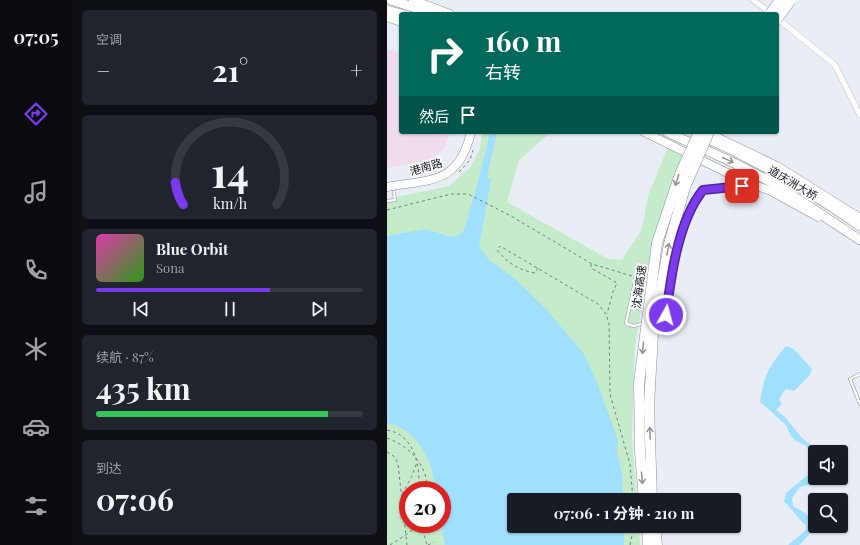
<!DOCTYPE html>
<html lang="zh">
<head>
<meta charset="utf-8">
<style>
	:root { --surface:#171b24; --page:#20242c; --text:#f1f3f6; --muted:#9ea1a6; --line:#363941; --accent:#7c3aed }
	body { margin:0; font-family:"Playfair Display","Noto Sans SC",serif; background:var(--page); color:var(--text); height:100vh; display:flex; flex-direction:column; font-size:15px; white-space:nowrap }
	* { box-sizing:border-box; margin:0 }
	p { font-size:13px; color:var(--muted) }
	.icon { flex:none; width:22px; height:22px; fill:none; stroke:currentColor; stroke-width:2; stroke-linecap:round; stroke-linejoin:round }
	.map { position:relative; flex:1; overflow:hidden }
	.panel { display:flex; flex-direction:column; gap:10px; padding:10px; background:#0d0f14; width:315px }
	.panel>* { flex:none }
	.top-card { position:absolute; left:12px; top:12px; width:380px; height:122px; border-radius:4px; box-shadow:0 1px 3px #0004; background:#00695c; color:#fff; overflow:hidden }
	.fabs { position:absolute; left:421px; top:445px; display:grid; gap:8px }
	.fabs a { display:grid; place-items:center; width:40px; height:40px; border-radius:4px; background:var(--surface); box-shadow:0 1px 3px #0004; font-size:20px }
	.speed { position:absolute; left:12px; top:481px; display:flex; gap:8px; font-size:20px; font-weight:700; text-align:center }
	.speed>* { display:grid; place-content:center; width:52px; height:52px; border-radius:50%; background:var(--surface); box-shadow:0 1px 3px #0004; line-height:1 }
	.speed .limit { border:6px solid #d22; background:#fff; color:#111 }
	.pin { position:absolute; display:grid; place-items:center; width:34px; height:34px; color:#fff; margin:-17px; border-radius:8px; box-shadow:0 2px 6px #0006 }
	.me { position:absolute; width:44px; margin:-22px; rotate:7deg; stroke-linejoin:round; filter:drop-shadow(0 0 3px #0008) }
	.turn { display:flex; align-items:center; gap:14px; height:84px; padding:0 20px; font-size:18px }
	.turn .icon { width:52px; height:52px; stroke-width:2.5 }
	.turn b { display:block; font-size:28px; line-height:34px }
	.then { display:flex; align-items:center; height:38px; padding:0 20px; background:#0003; gap:8px; font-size:15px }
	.big { font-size:30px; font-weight:700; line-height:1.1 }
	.panel .widget { flex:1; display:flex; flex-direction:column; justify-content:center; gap:6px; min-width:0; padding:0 14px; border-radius:6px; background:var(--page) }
	.panel .dial { align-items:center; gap:0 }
	.dial svg { height:104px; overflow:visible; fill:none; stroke:var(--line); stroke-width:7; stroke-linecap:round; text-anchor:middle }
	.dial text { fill:var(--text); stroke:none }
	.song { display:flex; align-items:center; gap:12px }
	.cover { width:48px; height:48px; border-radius:6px; background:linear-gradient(135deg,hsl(320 70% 55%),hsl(110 70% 35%)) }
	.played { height:4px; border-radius:2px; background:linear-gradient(90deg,var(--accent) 65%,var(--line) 65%) }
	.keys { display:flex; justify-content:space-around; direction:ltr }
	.heat { display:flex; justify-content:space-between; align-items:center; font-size:22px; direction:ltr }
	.charge { height:6px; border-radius:3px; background:linear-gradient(90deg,#34c759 87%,var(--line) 0) }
	.trip { position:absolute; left:120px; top:493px; width:234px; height:40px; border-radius:4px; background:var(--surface); box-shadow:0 1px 3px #0004; font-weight:700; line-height:40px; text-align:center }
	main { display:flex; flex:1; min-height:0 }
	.menu { display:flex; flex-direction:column; width:72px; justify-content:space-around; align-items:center; background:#090b0e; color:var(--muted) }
	.menu .icon { width:28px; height:28px }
	.menu .on { color:var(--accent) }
	.menu b { font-size:18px; color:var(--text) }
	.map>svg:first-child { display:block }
</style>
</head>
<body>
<main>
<nav class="menu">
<b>07:05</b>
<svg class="icon on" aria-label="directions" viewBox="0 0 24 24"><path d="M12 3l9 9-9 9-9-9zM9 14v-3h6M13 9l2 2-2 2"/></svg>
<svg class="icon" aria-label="music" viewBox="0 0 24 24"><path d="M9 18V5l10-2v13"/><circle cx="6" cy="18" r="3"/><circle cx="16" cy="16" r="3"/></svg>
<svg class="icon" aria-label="phone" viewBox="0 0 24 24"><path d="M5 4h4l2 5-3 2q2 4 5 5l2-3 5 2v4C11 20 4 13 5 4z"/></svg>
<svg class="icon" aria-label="climate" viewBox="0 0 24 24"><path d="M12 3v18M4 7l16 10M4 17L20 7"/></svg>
<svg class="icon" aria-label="car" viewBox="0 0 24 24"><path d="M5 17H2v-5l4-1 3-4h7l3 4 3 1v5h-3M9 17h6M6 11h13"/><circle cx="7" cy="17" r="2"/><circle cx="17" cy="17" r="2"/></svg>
<svg class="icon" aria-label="filters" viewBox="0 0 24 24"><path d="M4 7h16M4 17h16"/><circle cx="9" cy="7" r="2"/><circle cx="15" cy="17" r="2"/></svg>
</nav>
<section class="panel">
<div class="widget"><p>空调</p>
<div class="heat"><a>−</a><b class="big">21°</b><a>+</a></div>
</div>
<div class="widget dial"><svg viewBox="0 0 100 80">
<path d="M14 69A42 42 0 1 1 86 69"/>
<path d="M14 69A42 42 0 0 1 8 52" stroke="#7c3aed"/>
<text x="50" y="56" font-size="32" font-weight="700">14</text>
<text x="50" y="72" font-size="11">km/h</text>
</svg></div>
<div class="widget">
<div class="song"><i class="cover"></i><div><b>Blue Orbit</b><p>Sona</p></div></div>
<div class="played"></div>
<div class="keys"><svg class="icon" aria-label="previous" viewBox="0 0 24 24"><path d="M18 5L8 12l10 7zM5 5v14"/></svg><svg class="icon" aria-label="pause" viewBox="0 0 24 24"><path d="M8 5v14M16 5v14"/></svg><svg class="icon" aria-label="next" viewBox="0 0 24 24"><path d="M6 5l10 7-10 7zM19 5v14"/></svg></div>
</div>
<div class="widget"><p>续航 · 87%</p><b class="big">435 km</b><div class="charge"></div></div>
<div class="widget"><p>到达</p><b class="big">07:06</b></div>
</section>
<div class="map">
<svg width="473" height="545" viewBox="0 0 473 545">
	<rect width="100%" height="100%" fill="#e9edf6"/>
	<path fill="#f0dcec" d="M0,49L14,53V132H63L58,147L47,157L39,161L0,168Z"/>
	<g fill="#c5ebcb">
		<path d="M95,132H164L132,160L120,202L221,259L235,260L255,229L261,196L281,147L296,157L263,256L248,345L245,438L250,500H228L0,239V199L62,186L83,168L93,149Z"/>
		<path d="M0,420L20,423L49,462L54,490H21V524H55L63,545H0Z"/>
		<path d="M230,526H252L253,545H232Z"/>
	</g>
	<g fill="#a0dffd">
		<path d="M103,132H110L100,177L104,180L92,246L102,260L127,278L160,310L197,354L211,385L231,440L230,451L235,474L236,500H127V526H237V545H58L54,524L55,490H48C47,484 47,477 45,471C40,451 22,425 0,423V236L39,229L64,237L72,235L77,230L93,175Z"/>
		<path d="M399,346L407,349L425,369L422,376L407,391L399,389L392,399L395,404L389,410L397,416L415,438L425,446L428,456V478H448L413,487L405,498L406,506C411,509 417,512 420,515C432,526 420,538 412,545H401L419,530V525C410,519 406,509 397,502L399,493L428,469L424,460V452L418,445L409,441L404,436L399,425L373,402C377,374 382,367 399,346Z"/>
	</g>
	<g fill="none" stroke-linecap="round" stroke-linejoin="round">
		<g stroke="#8d919a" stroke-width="3.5">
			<g id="service">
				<path d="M0,201L8,200L7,192"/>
				<path d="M249,277L239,323C245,328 251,325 257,323"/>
				<path d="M272,318L279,315C284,276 291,221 316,190L329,187L350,188L359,183"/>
				<path d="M473,374L463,379L473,404"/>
			</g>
		</g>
		<g stroke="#8d919a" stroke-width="6">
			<g id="minor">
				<path d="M366,0L385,14"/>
				<path d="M390,18L448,65L473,115"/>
			</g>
		</g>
		<g stroke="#8d919a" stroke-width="9">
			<g id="secondary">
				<path d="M26,0L63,14"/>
				<path d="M0,17L14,22"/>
				<path d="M257,132L359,182L384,191L431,217"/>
				<path d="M319,132L390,166L473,218"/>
				<path d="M0,187C45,179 72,184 84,132"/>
			</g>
		</g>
		<g stroke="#8d919a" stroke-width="10">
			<g id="trunk">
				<path d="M4,0L47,14"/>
				<path d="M0,10L14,14"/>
				<path d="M280,132L347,163L388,184L473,240"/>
				<path d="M313,135C369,160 423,191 473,226"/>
			</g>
		</g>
		<g stroke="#8d919a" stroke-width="11">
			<g id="motorway">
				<path d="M260,526L261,545"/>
				<path d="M268,526L270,545"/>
			</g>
		</g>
		<g stroke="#787b81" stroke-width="1" stroke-dasharray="3 3" stroke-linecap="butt">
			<path d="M72,172L83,160L86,150"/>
			<path d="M0,210L64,194H81L124,216L205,264L245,276"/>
			<path d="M204,264V268L230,283L226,292L220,314"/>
			<path d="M151,268L148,273C131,270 121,263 110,250L113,246L211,304L219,314L222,324L223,394L243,464L246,500"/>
			<path d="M0,430C28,435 33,466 32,490"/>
			<path d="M0,452L8,457L11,464L20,545"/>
			<path d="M15,494L25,476L30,462"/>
			<path d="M34,524L40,545"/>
			<path d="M41,545L47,542"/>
			<path d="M243,545L247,526"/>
		</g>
		<use href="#service" stroke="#fff" stroke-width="2.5"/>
		<use href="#minor" stroke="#fff" stroke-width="5.5"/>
		<use href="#secondary" stroke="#fff" stroke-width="8"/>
		<use href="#trunk" stroke="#fff" stroke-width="9"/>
		<use href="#motorway" stroke="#fff" stroke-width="10"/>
		<g stroke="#8d919a" stroke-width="11" stroke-linecap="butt">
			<g id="motorway-bridge">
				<path d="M383,14L393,0"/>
				<path d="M390,19L404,0"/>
				<path d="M257,500L253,452L252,383L270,243L293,174L312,132"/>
				<path d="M265,500L262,406L266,333L282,244L298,187L322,132"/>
			</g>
		</g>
		<g stroke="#787b81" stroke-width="1" stroke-dasharray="3 3" stroke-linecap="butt">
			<path d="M0,438C24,447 39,464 41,490"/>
			<path d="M3,545L22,533L31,524"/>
		</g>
		<use href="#motorway-bridge" stroke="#fff" stroke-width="10"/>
	</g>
	<defs><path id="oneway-shaft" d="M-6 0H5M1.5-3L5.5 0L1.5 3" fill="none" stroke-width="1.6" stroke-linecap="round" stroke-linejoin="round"/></defs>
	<g stroke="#969798">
		<use href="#oneway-shaft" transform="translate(341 160) rotate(25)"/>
		<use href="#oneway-shaft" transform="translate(290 180) rotate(108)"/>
		<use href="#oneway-shaft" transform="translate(281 249) rotate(-79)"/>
		<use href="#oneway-shaft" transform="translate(256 348) rotate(96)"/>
		<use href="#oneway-shaft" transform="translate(263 433) rotate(-92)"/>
		<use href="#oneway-shaft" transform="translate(255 478) rotate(85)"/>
	</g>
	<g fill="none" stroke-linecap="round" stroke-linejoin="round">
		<g stroke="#51269a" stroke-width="10">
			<path id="route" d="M279,315C284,276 291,221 316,190L355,186"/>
		</g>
		<use href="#route" stroke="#7c3aed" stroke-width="7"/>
	</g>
	<g text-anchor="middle" stroke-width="4" stroke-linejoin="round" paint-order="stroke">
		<g font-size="11" fill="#15171a" stroke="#f9fbfe">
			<text transform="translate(39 167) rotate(-16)" y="4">港南路</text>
			<text transform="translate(406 183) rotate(31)" y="4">道庆洲大桥</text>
			<text transform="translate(252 287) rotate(-82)" y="4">沈海高速</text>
		</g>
	</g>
</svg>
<div class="fabs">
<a><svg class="icon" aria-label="sound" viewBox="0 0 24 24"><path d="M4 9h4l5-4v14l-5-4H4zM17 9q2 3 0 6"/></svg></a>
<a><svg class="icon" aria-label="search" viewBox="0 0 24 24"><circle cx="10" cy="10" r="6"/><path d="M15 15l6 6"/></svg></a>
</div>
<div class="speed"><div class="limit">20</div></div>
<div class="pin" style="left:355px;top:186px;background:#d93025"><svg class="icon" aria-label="arrive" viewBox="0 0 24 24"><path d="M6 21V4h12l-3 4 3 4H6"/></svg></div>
<svg class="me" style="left:279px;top:315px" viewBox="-20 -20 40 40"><circle r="17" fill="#7c3aed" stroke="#fff" stroke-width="3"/><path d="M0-11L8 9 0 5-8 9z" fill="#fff"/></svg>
<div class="trip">07:06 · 1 分钟 · 210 m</div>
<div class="top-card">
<div class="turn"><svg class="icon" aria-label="right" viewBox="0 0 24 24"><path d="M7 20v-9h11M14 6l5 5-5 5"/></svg><div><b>160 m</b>右转</div></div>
<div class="then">然后<svg class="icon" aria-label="arrive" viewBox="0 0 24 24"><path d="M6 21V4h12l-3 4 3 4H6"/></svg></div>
</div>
</div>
</main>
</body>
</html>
